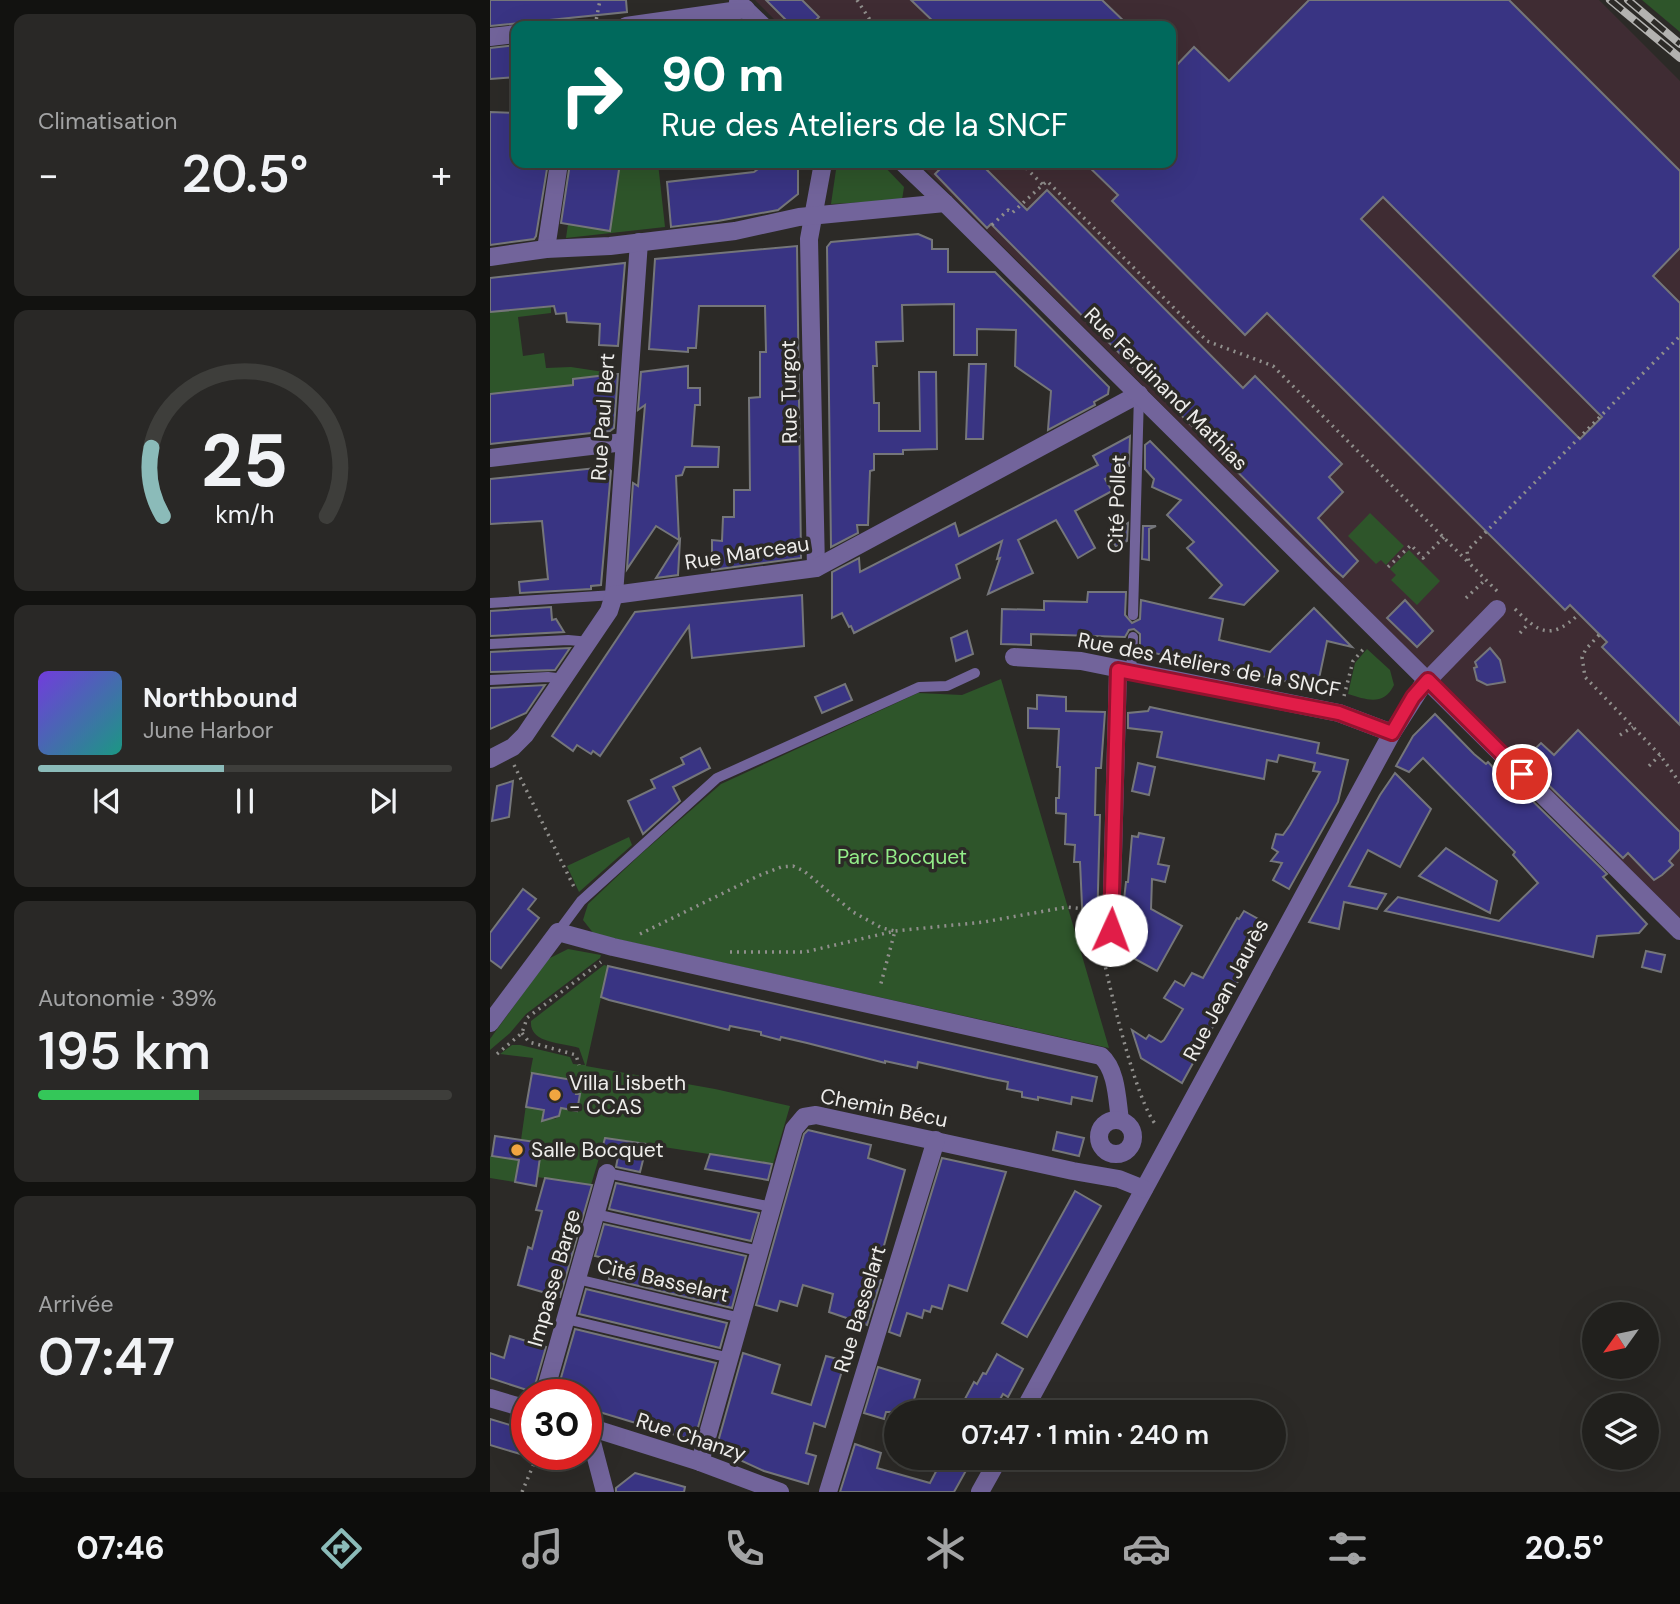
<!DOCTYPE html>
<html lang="fr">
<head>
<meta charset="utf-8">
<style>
	:root { --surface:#21201d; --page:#292826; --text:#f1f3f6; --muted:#a2a3a4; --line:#3e3e3b; --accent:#8bbbb9 }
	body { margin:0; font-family:"DM Sans",sans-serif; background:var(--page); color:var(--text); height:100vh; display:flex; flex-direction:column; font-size:26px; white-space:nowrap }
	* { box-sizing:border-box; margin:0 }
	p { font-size:23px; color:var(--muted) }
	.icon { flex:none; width:38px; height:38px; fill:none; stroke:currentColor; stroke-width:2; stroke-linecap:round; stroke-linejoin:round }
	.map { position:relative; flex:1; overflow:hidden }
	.sheet { display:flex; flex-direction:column; gap:14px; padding:14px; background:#121210; width:490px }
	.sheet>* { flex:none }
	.guide { position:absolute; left:21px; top:21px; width:665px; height:147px; border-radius:14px; box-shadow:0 7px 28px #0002,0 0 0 2px var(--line); background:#00695c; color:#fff; overflow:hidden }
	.needle { width:46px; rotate:237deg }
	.controls { position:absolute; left:1092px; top:1302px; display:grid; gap:14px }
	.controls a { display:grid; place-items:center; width:77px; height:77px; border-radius:50%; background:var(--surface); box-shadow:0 7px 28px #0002,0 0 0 2px var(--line); font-size:35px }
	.speed { position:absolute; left:21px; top:1379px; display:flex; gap:14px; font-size:35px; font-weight:700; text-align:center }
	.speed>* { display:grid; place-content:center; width:91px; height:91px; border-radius:50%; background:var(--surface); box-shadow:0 7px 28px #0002,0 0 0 2px var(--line); line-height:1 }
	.speed .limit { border:10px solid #d22; background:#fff; color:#111 }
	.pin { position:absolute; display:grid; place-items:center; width:60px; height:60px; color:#fff; margin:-30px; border:4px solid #fff; border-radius:50%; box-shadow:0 2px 7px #0007 }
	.me { position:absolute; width:77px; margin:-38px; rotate:2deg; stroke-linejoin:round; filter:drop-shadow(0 0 5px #0008) }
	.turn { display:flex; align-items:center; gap:24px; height:147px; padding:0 35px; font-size:32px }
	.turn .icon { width:91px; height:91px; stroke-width:2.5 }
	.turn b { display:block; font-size:49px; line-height:60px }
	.big { font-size:52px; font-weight:600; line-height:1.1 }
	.sheet .widget { flex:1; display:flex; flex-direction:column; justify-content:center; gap:10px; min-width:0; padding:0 24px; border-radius:14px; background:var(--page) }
	.sheet .dial { align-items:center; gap:0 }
	.dial svg { height:182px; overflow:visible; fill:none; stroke:var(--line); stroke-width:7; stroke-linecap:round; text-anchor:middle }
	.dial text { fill:var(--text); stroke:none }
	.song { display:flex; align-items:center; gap:21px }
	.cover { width:84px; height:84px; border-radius:10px; background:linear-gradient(135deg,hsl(260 70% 55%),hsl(170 70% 35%)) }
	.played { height:7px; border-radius:4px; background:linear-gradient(90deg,var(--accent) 45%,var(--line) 45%) }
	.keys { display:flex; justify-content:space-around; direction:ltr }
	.heat { display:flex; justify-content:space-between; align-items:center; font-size:38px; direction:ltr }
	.charge { height:10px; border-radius:5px; background:linear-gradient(90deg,#34c759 39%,var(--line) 0) }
	.trip { position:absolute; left:394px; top:1400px; width:402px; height:70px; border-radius:35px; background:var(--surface); box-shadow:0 7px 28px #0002,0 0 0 2px var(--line); font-weight:600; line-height:70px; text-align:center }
	.dock { display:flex; height:112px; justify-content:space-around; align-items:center; background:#0d0d0c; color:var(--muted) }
	.dock .icon { width:49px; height:49px }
	.dock .current { color:var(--accent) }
	.dock b { font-size:32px; color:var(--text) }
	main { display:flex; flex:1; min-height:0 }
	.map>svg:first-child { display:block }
</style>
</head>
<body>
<main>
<section class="sheet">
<div class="widget"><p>Climatisation</p>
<div class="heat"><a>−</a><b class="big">20.5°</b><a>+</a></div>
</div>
<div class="widget dial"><svg viewBox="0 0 100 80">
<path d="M14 69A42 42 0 1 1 86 69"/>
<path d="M14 69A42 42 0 0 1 9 39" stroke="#8bbbb9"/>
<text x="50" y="56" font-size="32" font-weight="700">25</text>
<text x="50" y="72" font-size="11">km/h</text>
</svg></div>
<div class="widget">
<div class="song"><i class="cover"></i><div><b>Northbound</b><p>June Harbor</p></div></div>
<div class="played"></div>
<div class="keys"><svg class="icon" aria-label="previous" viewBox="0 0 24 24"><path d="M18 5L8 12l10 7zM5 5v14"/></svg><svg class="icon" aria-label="pause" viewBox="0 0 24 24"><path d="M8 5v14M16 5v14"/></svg><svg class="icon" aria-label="next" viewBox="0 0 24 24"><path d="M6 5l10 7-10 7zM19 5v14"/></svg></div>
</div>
<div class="widget"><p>Autonomie · 39%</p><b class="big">195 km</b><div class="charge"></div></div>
<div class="widget"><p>Arrivée</p><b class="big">07:47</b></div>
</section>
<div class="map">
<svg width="1190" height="1492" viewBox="0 0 1190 1492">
	<rect width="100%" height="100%" fill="#2c2a27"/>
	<path fill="#3f2c33" d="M265,0H1109L1190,81V920L429,163H681V26H291Z"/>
	<g fill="#2e552a">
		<path d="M1152,0H1190V32Z"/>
		<path d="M130,163H168L175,227L76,238L78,224L120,230Z"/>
		<path d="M347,163H391L414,187L412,200L341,204Z"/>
		<path d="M61,306V313L28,317L33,356L54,353L56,368L81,367L127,374L83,379V385L0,394V312Z"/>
		<path d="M880,513L914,546L896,565L891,560L886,564L858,536Z"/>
		<path d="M919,550L950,581L927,605L901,580L906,575L900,569Z"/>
		<path d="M877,649L900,670L904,685C894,706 877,700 858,694L865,663Z"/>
		<path d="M511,679L619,1048L104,934L93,920L98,904L152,853L231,784L428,693L472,695Z"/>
		<path d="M139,837L142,845L89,892L77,866Z"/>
		<path d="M78,949L111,955L110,958L36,1014L20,1033L0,1050V1039L58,959Z"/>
		<path d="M114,965L118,966L96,1066L225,1089L300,1106L283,1164L115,1138L101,1185L27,1174L25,1182L0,1178V1156L49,1163L31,1140L36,1105L38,1107L55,1108L53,1117L65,1119L69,1116V1109L89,1094H86L87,1081L40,1073L43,1058L10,1054L22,1045H30L80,1057L83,1064L95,1065L89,1048C73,1042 39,1044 41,1021Z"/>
	</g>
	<g fill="#393483" stroke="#75767a" stroke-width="2" fill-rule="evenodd">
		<path d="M0,0H136L137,12L0,26Z"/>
		<path d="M276,0H312L329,17L320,26H302Z"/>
		<path d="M421,0H612L639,26H448Z"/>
		<path d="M819,0H1019L1190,171V248L1163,276L1190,303V725L1112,647L1117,642L1080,605L1075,610L777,313L755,335L622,201L628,195L595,163H681V71L704,47L739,81ZM893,197L1112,417L1090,439L871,219Z"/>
		<path d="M26,45V77L0,79V48Z"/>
		<path d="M0,112L26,113V163H58L46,236L44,239L0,245Z"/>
		<path d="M80,163H130L120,231L71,223Z"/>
		<path d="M276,163H308V194L288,210L228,221L181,227L177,182L264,172Z"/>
		<path d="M456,163H490L537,210L557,190L753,388L765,376L852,464L839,477L853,492L828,518L868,561L853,577L845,570L501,224L497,228L445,174Z"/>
		<path d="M428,234L442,240V249H458V272H505L619,387L618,394L604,402L605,405L558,430L561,391L525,366L526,330L487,329V355H464V304L412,305L413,341L386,342L387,366H383L384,403H389V431H430L429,372H446L447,449L413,450V454H384V470L380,471L378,525H367L368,533L341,547L337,247L341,242Z"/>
		<path d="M307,246L311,558L222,570V540L232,541L233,517H244V490H260L259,398L270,397V352H276L275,306H209L206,348H198V352L159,349L165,259Z"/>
		<path d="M135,263L128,346L109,345L110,324L77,322L76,313L66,314L64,306L0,312V278Z"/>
		<path d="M479,364H496L493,439H476Z"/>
		<path d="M198,366V388H210V405H205L202,446L229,447L228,467H195L192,475L186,476L189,540L166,526L137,569L143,483L148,486L155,405L148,410L151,372Z"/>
		<path d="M125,374H128L124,428L120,431L0,444V394L83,385V379Z"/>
		<path d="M640,436L639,466L615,479L622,491L585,511L605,548L588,558L566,520L528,540L543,573L498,594L510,558L507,559L512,541L466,565L470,578L364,633L361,626L359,627L352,613L342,618V572L369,558L370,572L465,523L469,536L608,465L603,456Z"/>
		<path d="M660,441L788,571L754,605L720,598L732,585L697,548L704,542L677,515L691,500L662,487L664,479L655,469V445Z"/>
		<path d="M116,467L121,471L111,585L101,586V589L30,593L29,582L58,579L52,521L0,524V479Z"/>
		<path d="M638,523L637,541L626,547L619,533Z"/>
		<path d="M653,526H666L659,529V560L652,559Z"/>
		<path d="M190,540L188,575L166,578Z"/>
		<path d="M598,592H636L635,615L642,623L650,619L651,600L733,619L729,640L780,652L824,608L862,647L837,641L827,688L650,650V634L644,629L639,630L635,637L541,634V645L511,644L512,609L554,610V601L597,602Z"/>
		<path d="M312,595L314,646L202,658L199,626L110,756L103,751L101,754L87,745L83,751L62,736L145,612Z"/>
		<path d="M915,600L943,631L927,647L897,618Z"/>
		<path d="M61,607L62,620L66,619L74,632L0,636V611Z"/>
		<path d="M477,631L483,654L466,661L461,638Z"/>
		<path d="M80,648L65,670L0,672V652Z"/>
		<path d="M1000,648L1010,660L1015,682L997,685L987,680L984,668L987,667L985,662Z"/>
		<path d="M355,684L362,700L332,713L325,697Z"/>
		<path d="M55,685L36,713L0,729V688Z"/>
		<path d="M547,695L576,697V711L615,712L611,768H606L605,815H610L607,927H593L590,862H584L585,845L575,844L576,814L566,813V798H569L570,767H567L569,729L538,728V708L547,709Z"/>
		<path d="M660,707L829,743L827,753L858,760L848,802L799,889L783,880L792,863L781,861L788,852L782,848L786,834L793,835L800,825L830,772L823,771L825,763L789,755L787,762L777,760L774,779L667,757L672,732L638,728V713L658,711Z"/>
		<path d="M945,714L984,754L996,764L998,762L1014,779L1017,776L1117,874L1113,877L1157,924L1149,933L1107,936L1103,957L895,911L908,897L1009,921L1048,883L1023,855L1025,852L933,758L919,772L906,766L923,736Z"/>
		<path d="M1088,730L1190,832V849L1179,861L1183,865L1172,875L1164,880L1138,853L1133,858L1033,760L1051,743L1064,755Z"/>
		<path d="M210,748L220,768L183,787L190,801L153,834L138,801L165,788L161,780L194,764L191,758Z"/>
		<path d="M648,763L665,767L659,795L642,791Z"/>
		<path d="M905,773L941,809L910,867L878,850L859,886L896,894L887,909L854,902L849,929L819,922L890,795Z"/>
		<path d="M23,781L19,817L2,821L7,786Z"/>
		<path d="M649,833L674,838L668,864L679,866L675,882L662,879L661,909L692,926L667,971L634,953L642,939L636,936L638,900H634L636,882H638L642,836L648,837Z"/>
		<path d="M956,848L1007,881L1000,913L929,876Z"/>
		<path d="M33,889L46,899L38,909L49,918L11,968L0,960V933Z"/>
		<path d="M754,911L779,925L692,1083L651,1058L642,1030L656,1039L659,1035L671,1042L674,1040L693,1009L674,998L685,981L694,986L702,973L713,978L747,918L749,919Z"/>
		<path d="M1156,951L1175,955L1171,972L1152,967Z"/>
		<path d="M118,966L607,1077L602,1101L582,1097L581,1104L548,1097V1100L532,1097V1092L517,1089L518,1082L498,1078L428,1062L427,1068L395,1061V1063L317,1043L291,1037L290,1040L271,1035V1032L240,1026L239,1030L119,1000L111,997Z"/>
		<path d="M42,1073L88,1081L86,1094H90L87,1111L71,1108L69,1116L52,1121L54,1110L36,1107Z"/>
		<path d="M318,1130L381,1145L378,1158L415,1170L385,1278L391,1280L377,1325L339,1312L343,1294L313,1285L307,1306L290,1301L287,1311L266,1305L314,1134Z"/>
		<path d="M567,1132L594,1138L589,1156L563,1150Z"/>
		<path d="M5,1136L52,1143L46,1186L25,1182L29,1160L2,1156Z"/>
		<path d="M115,1138L157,1144L150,1172L126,1167L128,1157L111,1153Z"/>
		<path d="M220,1154L282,1164L278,1180L215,1169Z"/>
		<path d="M452,1158L516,1172L477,1291L459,1285L452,1309L442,1306L440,1312L434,1310L432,1318L417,1313L410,1336L399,1332Z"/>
		<path d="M55,1178L102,1185L70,1297L28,1285L38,1247L42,1249L52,1211L46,1210Z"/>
		<path d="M126,1183L269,1213L261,1241L119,1209Z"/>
		<path d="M585,1191L611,1206L537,1337L512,1323Z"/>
		<path d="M114,1224L256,1256L242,1308L119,1279L124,1260L105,1256Z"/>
		<path d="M96,1289L237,1323L230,1348L89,1314Z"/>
		<path d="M85,1329L226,1363L205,1438L203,1437L202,1440L96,1408V1395H66Z"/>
		<path d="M20,1336L56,1347L43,1392L0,1378V1353L14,1358Z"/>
		<path d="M253,1353L290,1365L282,1393L321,1405L336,1356L355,1361L335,1427L324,1423L316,1453L326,1456L318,1484L274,1471L226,1449Z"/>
		<path d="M507,1354L533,1369L518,1397L513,1394L503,1412H468L484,1382L487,1384L493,1373L496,1374Z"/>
		<path d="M388,1367L430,1380L420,1412H396L394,1419L374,1413Z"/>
		<path d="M0,1419L37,1430V1456L0,1445Z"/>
		<path d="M365,1444L391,1453L387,1468L440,1483L453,1458H483L464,1492H350Z"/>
		<path d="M145,1473L195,1487L194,1492H126V1488Z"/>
	</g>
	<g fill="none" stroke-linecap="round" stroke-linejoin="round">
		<g stroke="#908f8c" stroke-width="3.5" stroke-dasharray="2 5" stroke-linecap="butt">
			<path d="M367,0L384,26"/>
			<path d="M105,26L110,0"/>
			<path d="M531,163L553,185"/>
			<path d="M502,225L518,210L522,213L557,181L717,341L783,366L979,563"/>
			<path d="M898,567L921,545L933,558L954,537"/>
			<path d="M1007,591L979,563L977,551L1190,336"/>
			<path d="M976,598L995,580"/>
			<path d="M1025,609C1050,634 1061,640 1089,614"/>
			<path d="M1030,633L1039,623"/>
			<path d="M1109,635L1096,649L1092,657L1095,677L1170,755L1190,783"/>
			<path d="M854,696L863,661L876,646"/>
			<path d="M1130,735L1143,727"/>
			<path d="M24,765L84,887"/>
			<path d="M1159,766L1170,755"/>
			<path d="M150,934L268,876L291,867L303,866L314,871L363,912L392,928L405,931L390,987"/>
			<path d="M611,947C618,980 646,1104 667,1126"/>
			<path d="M240,952H315L405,931L494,922L577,907L593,909L601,918"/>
			<path d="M32,1033L39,1042L86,1055L89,1065"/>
			<path d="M7,1054L32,1033L37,1018L111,962"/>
			<path d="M32,1492L48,1454"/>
		</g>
		<g stroke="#72649b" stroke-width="10">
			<path d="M0,603L124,595"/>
			<path d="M643,615L649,394"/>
			<path d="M0,644L78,640L100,642"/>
			<path d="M641,672L643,637"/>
			<path d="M0,680L58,677L75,679"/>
			<path d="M68,932L91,901L227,778L429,687L457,686L485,673"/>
			<path d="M117,1173L282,1207"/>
			<path d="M105,1214L269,1251"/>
			<path d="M87,1279L251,1318"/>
			<path d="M76,1319L240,1358"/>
		</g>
		<g stroke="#72649b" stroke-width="18">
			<path d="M248,2L273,26"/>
			<path d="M136,26L256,9"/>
			<path d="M0,37L26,34"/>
			<path d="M413,163L455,203"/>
			<path d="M56,249L69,163"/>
			<path d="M0,458L134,442"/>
			<path d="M326,568L319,239L333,163"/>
			<path d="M124,595L149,242"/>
			<path d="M524,657L591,661L849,713L902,733"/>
			<path d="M0,759L23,747L35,735L119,611L124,595L326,568L649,394"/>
			<path d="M621,930L628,670"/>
			<path d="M0,1023L68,932L123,947L611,1056C627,1070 627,1100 630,1120"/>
			<circle cx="626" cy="1137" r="17"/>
			<path d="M54,1395L117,1173"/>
			<path d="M533,1412L902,733L932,686L1007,609"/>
			<path d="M98,1427L115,1492"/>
			<path d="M210,1462L304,1129L314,1117L326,1115L583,1171L629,1179L654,1189"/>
			<path d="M338,1492L446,1140"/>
			<path d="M490,1492L509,1458"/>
		</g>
		<g stroke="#72649b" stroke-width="18">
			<path d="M0,257L56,249L120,246L245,231L309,217L455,203L1190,931"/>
			<path d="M0,1398L37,1409"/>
			<path d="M96,1426L210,1462L290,1492"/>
		</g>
		<g stroke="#b3b2b0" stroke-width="8">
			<g id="rail">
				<path d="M1120,0L1190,58"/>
				<path d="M1138,0L1190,44"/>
			</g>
		</g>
		<use href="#rail" stroke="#2c2a27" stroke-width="5" stroke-dasharray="16" stroke-linecap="butt"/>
	</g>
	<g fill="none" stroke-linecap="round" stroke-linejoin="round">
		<g stroke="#92132f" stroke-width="18">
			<path id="route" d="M621,930L628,670L849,713L902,733L923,697L938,680L1032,774"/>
		</g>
		<use href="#route" stroke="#e11d48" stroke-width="12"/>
	</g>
	<g fill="#f1a540" stroke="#2c2a27" stroke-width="2.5">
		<circle cx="65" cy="1095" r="7"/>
		<circle cx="27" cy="1150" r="7"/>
	</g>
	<g text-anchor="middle" stroke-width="7" stroke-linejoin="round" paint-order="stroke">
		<g font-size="21" fill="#eeedeb" stroke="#2c2a27">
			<text transform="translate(676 389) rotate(45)" y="7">Rue Ferdinand Mathias</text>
			<text transform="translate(299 392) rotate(-91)" y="7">Rue Turgot</text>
			<text transform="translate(113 417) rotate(-86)" y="7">Rue Paul Bert</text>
			<text transform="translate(627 504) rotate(-88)" y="7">Cité Pollet</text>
			<text transform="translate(257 553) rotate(-9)" y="7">Rue Marceau</text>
			<text transform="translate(719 665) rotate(11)" y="7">Rue des Ateliers de la SNCF</text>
			<text transform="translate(736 990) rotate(-62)" y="7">Rue Jean Jaurès</text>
			<text transform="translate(394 1108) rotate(11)" y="7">Chemin Bécu</text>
			<text transform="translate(64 1278) rotate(-74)" y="7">Impasse Barge</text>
			<text transform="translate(173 1280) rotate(13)" y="7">Cité Basselart</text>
			<text transform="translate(370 1309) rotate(-73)" y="7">Rue Basselart</text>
			<text transform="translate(201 1437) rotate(18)" y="7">Rue Chanzy</text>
		</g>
		<g font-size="21" fill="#93ed89" stroke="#2c2a27">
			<text x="412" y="864">Parc Bocquet</text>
		</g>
		<g font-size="21" fill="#eeedeb" stroke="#2c2a27" text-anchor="start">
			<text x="79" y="1090">Villa Lisbeth<tspan x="79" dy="24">- CCAS</tspan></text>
			<text x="41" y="1157">Salle Bocquet</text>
		</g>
	</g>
</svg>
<div class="controls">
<a><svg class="needle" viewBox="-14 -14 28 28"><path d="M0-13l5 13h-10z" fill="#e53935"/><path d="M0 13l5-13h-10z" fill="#a2a3a4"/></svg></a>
<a><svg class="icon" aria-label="layers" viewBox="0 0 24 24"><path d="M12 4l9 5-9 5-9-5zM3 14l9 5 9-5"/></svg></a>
</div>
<div class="speed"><div class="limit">30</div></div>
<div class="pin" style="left:1032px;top:774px;background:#d93025"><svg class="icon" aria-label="arrive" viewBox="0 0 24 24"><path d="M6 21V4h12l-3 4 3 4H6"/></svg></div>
<svg class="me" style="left:621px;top:930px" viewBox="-20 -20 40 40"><circle r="19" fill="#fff"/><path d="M0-13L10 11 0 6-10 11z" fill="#e11d48"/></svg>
<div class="trip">07:47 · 1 min · 240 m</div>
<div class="guide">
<div class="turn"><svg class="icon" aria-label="right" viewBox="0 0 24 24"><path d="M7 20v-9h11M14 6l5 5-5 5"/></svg><div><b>90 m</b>Rue des Ateliers de la SNCF</div></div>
</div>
</div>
</main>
<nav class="dock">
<b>07:46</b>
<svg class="icon current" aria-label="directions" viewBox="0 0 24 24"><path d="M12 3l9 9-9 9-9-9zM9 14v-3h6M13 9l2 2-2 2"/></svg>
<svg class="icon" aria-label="music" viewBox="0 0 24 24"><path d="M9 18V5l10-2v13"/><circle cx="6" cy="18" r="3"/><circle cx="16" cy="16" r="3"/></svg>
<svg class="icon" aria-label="phone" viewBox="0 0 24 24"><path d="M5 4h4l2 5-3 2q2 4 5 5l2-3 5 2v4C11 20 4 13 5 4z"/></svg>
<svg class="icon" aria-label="climate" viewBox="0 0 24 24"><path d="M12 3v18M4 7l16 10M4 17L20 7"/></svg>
<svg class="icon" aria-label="car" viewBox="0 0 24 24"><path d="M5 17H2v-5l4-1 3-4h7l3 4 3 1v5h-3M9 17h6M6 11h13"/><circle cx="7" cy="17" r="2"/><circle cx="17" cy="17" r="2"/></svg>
<svg class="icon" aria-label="filters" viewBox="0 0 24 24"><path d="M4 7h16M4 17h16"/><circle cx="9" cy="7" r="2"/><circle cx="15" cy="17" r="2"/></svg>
<b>20.5°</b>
</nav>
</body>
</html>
